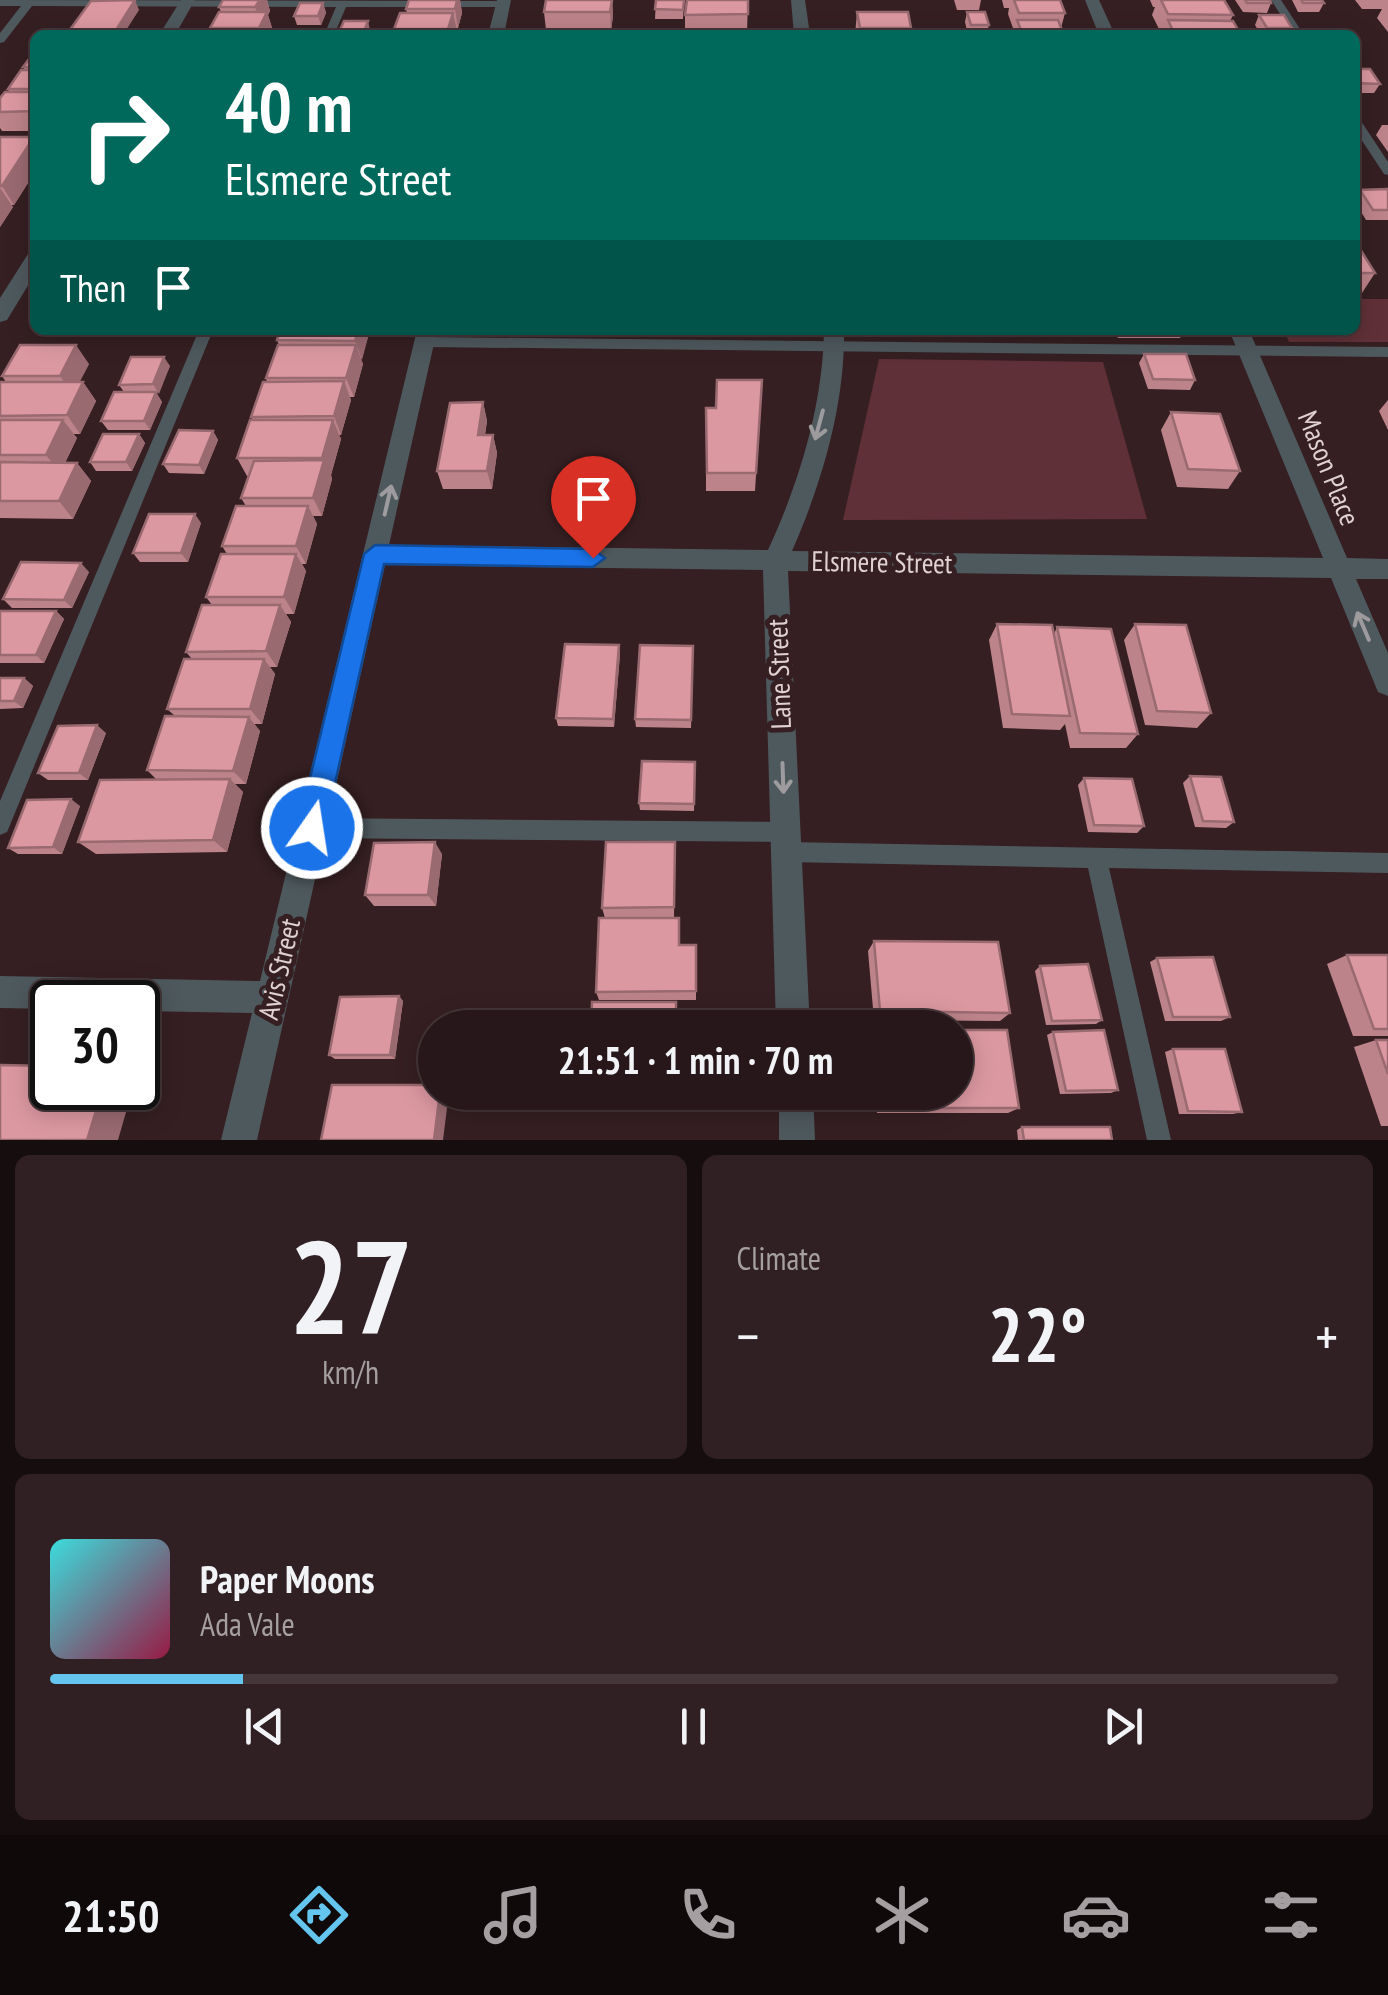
<!DOCTYPE html>
<html lang="en">
<head>
<meta charset="utf-8">
<style>
	:root { --surface:#28171a; --page:#302023; --text:#f1f3f6; --muted:#a59fa2; --line:#443639; --accent:#64c5ee }
	body { margin:0; font-family:"PT Sans Narrow",sans-serif; background:var(--page); color:var(--text); height:100vh; display:flex; flex-direction:column; font-size:38px; white-space:nowrap }
	* { box-sizing:border-box; margin:0 }
	p { font-size:32px; color:var(--muted) }
	.icon { flex:none; width:55px; height:55px; fill:none; stroke:currentColor; stroke-width:2; stroke-linecap:round; stroke-linejoin:round }
	.map { position:relative; height:1140px; overflow:hidden }
	.details { display:flex; flex-direction:column; gap:15px; padding:15px; background:#160d0e; flex:1 }
	.details>* { flex:none }
	.hud { position:absolute; left:30px; top:30px; width:1330px; height:305px; border-radius:15px; box-shadow:0 5px 25px #0003,0 0 0 2px var(--line); background:#00695c; color:#fff; overflow:hidden }
	.speed { position:absolute; left:30px; top:980px; display:flex; gap:20px; font-size:50px; font-weight:700; text-align:center }
	.speed>* { display:grid; place-content:center; width:130px; height:130px; border-radius:50%; background:var(--surface); box-shadow:0 5px 25px #0003,0 0 0 2px var(--line); line-height:1 }
	.speed .limit { border:5px solid #111; border-radius:15px; background:#fff; color:#111 }
	.pin { position:absolute; display:grid; place-items:center; width:85px; height:85px; color:#fff; margin:-102px -42px; border-radius:50% 50% 50% 0; rotate:-45deg; box-shadow:0 0 10px #0007 }
	.pin .icon { rotate:45deg }
	.me { position:absolute; width:110px; margin:-55px; rotate:13deg; stroke-linejoin:round; filter:drop-shadow(0 0 8px #0008) }
	.turn { display:flex; align-items:center; gap:35px; height:210px; padding:0 30px; font-size:45px }
	.turn .icon { width:130px; height:130px; stroke-width:2.5 }
	.turn b { display:block; font-size:70px; line-height:85px }
	.then { display:flex; align-items:center; height:95px; padding:0 30px; background:#0003; gap:20px; font-size:38px }
	.big { font-size:75px; font-weight:700; line-height:1.1 }
	.details .card { flex:1; display:flex; flex-direction:column; justify-content:center; gap:15px; min-width:0; padding:0 35px; border-radius:15px; background:var(--page) }
	.details .dial { align-items:center; gap:0 }
	.dial b { font-size:130px; line-height:1 }
	.song { display:flex; align-items:center; gap:30px }
	.cover { width:120px; height:120px; border-radius:15px; background:linear-gradient(135deg,hsl(180 70% 55%),hsl(340 70% 35%)) }
	.played { height:10px; border-radius:5px; background:linear-gradient(90deg,var(--accent) 15%,var(--line) 15%) }
	.keys { display:flex; justify-content:space-around; direction:ltr }
	.heat { display:flex; justify-content:space-between; align-items:center; font-size:55px; direction:ltr }
	.details .tiles { flex:1; display:grid; gap:15px; grid-template-columns:1fr 1fr }
	.card:last-child { grid-column:span 2 }
	.trip { position:absolute; left:418px; top:1010px; width:555px; height:100px; border-radius:50px; background:var(--surface); box-shadow:0 5px 25px #0003,0 0 0 2px var(--line); font-weight:700; line-height:100px; text-align:center }
	.tab-bar { display:flex; height:160px; justify-content:space-around; align-items:center; background:#10090a; color:var(--muted) }
	.tab-bar .icon { width:70px; height:70px }
	.tab-bar .current { color:var(--accent) }
	.tab-bar b { font-size:45px; color:var(--text) }
	.map>svg:first-child { display:block }
</style>
</head>
<body>
<div class="map">
<svg width="1388" height="1140" viewBox="0 0 1388 1140">
	<rect width="100%" height="100%" fill="#351f22"/>
	<g fill="#603038">
		<path d="M1355,299H1388V342H1289L1284,330H1355Z"/>
		<path d="M879,359L1103,362L1147,519L843,520Z"/>
	</g>
	<g fill="none" stroke-linecap="round" stroke-linejoin="round">
		<g fill="#4e595e" fill-rule="evenodd">
			<path d="M0,0L503,1L508,4L503,7H346L334,35H324L336,7L32,6L4,42L0,43V33L21,6H0Z"/>
			<path d="M1271,0H1281L1304,35H1294Z"/>
			<path d="M1355,117L1359,118L1388,162V175L1384,174L1355,130Z"/>
			<path d="M199,330H213L10,825L7,832L0,835V801Z"/>
			<path d="M424,337L1388,347V357L424,347L417,342Z"/>
			<path d="M312,818L786,822L793,825L796,832L793,839L787,842L1388,853V873L1109,868L1171,1140H1147L1088,868L786,862L779,859L776,852L779,845L785,842L312,838L305,835L302,828L305,821Z"/>
		</g>
		<g fill="#4e595e" fill-rule="evenodd">
			<path d="M181,0H195L175,35H159Z"/>
			<path d="M497,0H511L504,35H488Z"/>
			<path d="M791,0H805L810,35H794Z"/>
			<path d="M1085,0H1099L1115,35H1099Z"/>
			<path d="M35,252V274L7,320L0,322V298L28,254Z"/>
			<path d="M417,330H437L389,545L768,550C799,483 823,405 824,330H844C845,405 822,483 792,551L1323,558L1229,330H1249L1347,558L1388,559V579H1356L1388,653V696L1378,692L1331,578L788,571L810,1028H776L763,570L385,565L257,1140H221L252,1013L138,1011V1002H52V1009L0,1008V976L260,981Z"/>
			<path d="M779,1092H813L815,1140H779Z"/>
		</g>
	</g>
	<g fill="#bd838a">
		<path d="M223,0H267L270,11L268,15L273,31L271,35H195L212,31L210,28L221,12L219,7Z"/>
		<path d="M409,0H460L462,13L458,28H456V35H396L394,29L407,13L406,9Z"/>
		<path d="M612,0L613,16L611,31L546,30L544,12Z"/>
		<path d="M656,0H684L683,19H655Z"/>
		<path d="M748,0L747,32L685,34V15Z"/>
		<path d="M954,0H981L979,10H957Z"/>
		<path d="M1002,0H1060L1065,13L1061,28L1064,35H1013L1014,31L1008,14L1009,8H1004Z"/>
		<path d="M1140,0H1224L1233,15L1230,21L1241,35H1163L1164,33H1161L1152,15L1155,7H1153L1150,0Z"/>
		<path d="M1235,0H1270L1271,3L1267,13L1243,12Z"/>
		<path d="M1292,0H1322L1324,3L1319,12H1298Z"/>
		<path d="M1355,0H1388V32L1377,18L1382,9H1362Z"/>
		<path d="M323,3L326,13L321,25H297L294,16Z"/>
		<path d="M857,12L911,28L910,35H855Z"/>
		<path d="M967,12L989,25L986,35H968L965,22Z"/>
		<path d="M1259,15L1292,28L1289,35H1261L1255,25Z"/>
		<path d="M1355,45L1362,54L1356,64H1355Z"/>
		<path d="M35,51V131H2L0,128V98L9,92L8,89L25,70L23,67Z"/>
		<path d="M1355,69L1380,84L1374,93H1355Z"/>
		<path d="M1382,125H1388V152L1376,135Z"/>
		<path d="M0,137H34L35,139V172L14,205H11L13,207L0,227Z"/>
		<path d="M1388,189V220H1366L1355,202V197L1360,190Z"/>
		<path d="M1355,243L1375,273L1362,293H1355Z"/>
		<path d="M280,330H370L361,360L363,364L354,397H350L351,400L341,435H339L341,439L331,475L332,479L322,516H313L317,524L306,564H302L306,571L294,614H286L291,622L277,667H270L275,674L262,724H254L260,731L246,784H235L243,792L227,852L96,854L78,842L157,780L147,770L175,716L167,709L192,659L186,652L212,605L206,597L227,554L222,546L246,506L241,498L249,476H247L237,458L253,420L251,417L267,382L266,378L279,345L277,340Z"/>
		<path d="M592,330H627L592,332Z"/>
		<path d="M697,330H774L773,333Z"/>
		<path d="M1046,330H1078L1075,336H1048Z"/>
		<path d="M1115,330H1184L1180,338H1118Z"/>
		<path d="M1144,354L1195,380L1190,390L1148,389L1139,363Z"/>
		<path d="M89,364L79,382H83L96,401L80,434H73L77,438L65,463H77L91,481L73,519L0,518V382H6L2,376Z"/>
		<path d="M170,366L157,394L162,402L150,430H108L101,421L124,392L119,385Z"/>
		<path d="M762,380L755,491H706V408H716Z"/>
		<path d="M1388,400V430L1379,411Z"/>
		<path d="M483,402L487,421L485,435H493L497,453L492,489H443L437,471Z"/>
		<path d="M1171,412L1240,471L1228,489L1177,487L1161,430Z"/>
		<path d="M213,431L218,440L204,474L169,473L163,464Z"/>
		<path d="M139,434L145,443L132,471H96L90,462Z"/>
		<path d="M201,523L188,562H140L133,553Z"/>
		<path d="M89,572L72,608H12L3,599Z"/>
		<path d="M0,611H56L64,619L44,663H0Z"/>
		<path d="M997,624L1054,634L1057,627L1138,734L1126,748H1070L1065,724L1060,730L1003,728L989,640Z"/>
		<path d="M1135,624L1211,713L1197,728L1145,725L1124,640Z"/>
		<path d="M619,645L620,654L614,727L558,726L556,718Z"/>
		<path d="M693,646L691,728L636,727L635,719Z"/>
		<path d="M0,678H24L33,686L23,708L0,709Z"/>
		<path d="M106,733L88,780H48L38,773Z"/>
		<path d="M695,762L694,811L640,810L639,803Z"/>
		<path d="M1190,776L1234,822L1226,828L1195,827L1183,783Z"/>
		<path d="M1084,778L1144,826L1137,833L1088,832L1078,785Z"/>
		<path d="M80,806L62,854H18L8,848Z"/>
		<path d="M675,842L674,918L679,945H696V1000H599L596,992L605,918L602,908Z"/>
		<path d="M442,854L436,906H374L365,895Z"/>
		<path d="M874,941L1010,1013L1000,1021L874,1020L868,951Z"/>
		<path d="M1347,955H1388V1036H1353L1327,964Z"/>
		<path d="M1157,958L1230,1017L1221,1021H1165L1150,962Z"/>
		<path d="M1040,966L1102,1020L1096,1024L1046,1025L1035,971Z"/>
		<path d="M399,996L403,1001L395,1059H335L329,1055Z"/>
		<path d="M1053,1032L1118,1090L1111,1093L1060,1094L1047,1035Z"/>
		<path d="M1376,1040H1388V1126H1381L1354,1047Z"/>
		<path d="M1173,1049L1242,1112L1233,1114H1179L1165,1052Z"/>
		<path d="M875,1092H955L1019,1108L1008,1113H877Z"/>
		<path d="M1022,1127L1112,1140H1018L1017,1130Z"/>
	</g>
	<g fill="#9a6a71">
		<path d="M135,0L139,10L123,35H113Z"/>
		<path d="M260,0H267L270,11L268,15L273,31L271,35H261L259,28L261,24L255,7Z"/>
		<path d="M457,0H460L462,13L458,28L455,9Z"/>
		<path d="M612,0L613,16L611,31L610,12Z"/>
		<path d="M323,3L326,13L321,25L318,16Z"/>
		<path d="M453,13L457,31L456,35H450L448,29Z"/>
		<path d="M368,21L370,30L368,35H363Z"/>
		<path d="M34,137L35,172L14,205L2,186Z"/>
		<path d="M0,188L13,207L0,227Z"/>
		<path d="M358,330H370L362,360L355,341Z"/>
		<path d="M76,345L89,364L73,395L60,376Z"/>
		<path d="M356,345L363,364L354,397L346,378Z"/>
		<path d="M164,357L170,366L159,394L153,384Z"/>
		<path d="M344,381L351,400L341,435L334,416Z"/>
		<path d="M83,382L96,401L80,434L67,415Z"/>
		<path d="M156,392L162,402L150,430L144,421Z"/>
		<path d="M483,402L487,421L482,453L478,435Z"/>
		<path d="M63,420L77,438L60,473L46,455Z"/>
		<path d="M333,420L341,439L331,475L332,479L322,516L313,498L324,461L322,458Z"/>
		<path d="M213,431L218,440L204,474L199,465Z"/>
		<path d="M139,434L145,443L132,471L126,462Z"/>
		<path d="M493,435L497,453L492,489L487,471Z"/>
		<path d="M77,463L91,481L73,519L59,501Z"/>
		<path d="M308,506L317,524L306,564L296,546Z"/>
		<path d="M195,514L201,523L188,562L181,553Z"/>
		<path d="M296,554L306,571L294,614L284,597Z"/>
		<path d="M81,563L89,572L72,608L64,600Z"/>
		<path d="M280,605L291,622L277,667L266,651Z"/>
		<path d="M56,611L64,619L44,663L36,655Z"/>
		<path d="M619,645L620,654L614,727L613,719Z"/>
		<path d="M264,659L275,674L262,724L250,709Z"/>
		<path d="M24,678L33,686L23,708L14,701Z"/>
		<path d="M249,717L260,731L246,784L233,771Z"/>
		<path d="M97,725L106,733L88,780L79,773Z"/>
		<path d="M230,779L243,792L227,852L213,840Z"/>
		<path d="M71,799L80,806L62,854L53,847Z"/>
		<path d="M435,842L442,854L436,906L428,895Z"/>
		<path d="M399,996L403,1001L395,1059L390,1055Z"/>
		<path d="M103,1088H133L118,1140H87Z"/>
		<path d="M440,1092H449L443,1140H434Z"/>
	</g>
	<g fill="#dc98a1" stroke="#9a6a71" stroke-width="2.5">
		<path d="M135,0L113,35H66L91,1Z"/>
		<path d="M223,0H260L255,7H219Z"/>
		<path d="M409,0H457L455,9H406Z"/>
		<path d="M546,0H612L610,12H544Z"/>
		<path d="M656,0H684L683,10L655,9Z"/>
		<path d="M687,0H748V14L685,15Z"/>
		<path d="M1014,0H1060L1065,13H1019Z"/>
		<path d="M1161,0H1224L1233,15L1168,14Z"/>
		<path d="M1245,0H1270L1271,3H1247Z"/>
		<path d="M1301,0H1322L1324,3H1303Z"/>
		<path d="M300,3H323L318,16H294Z"/>
		<path d="M219,12H267L259,28H210Z"/>
		<path d="M857,12H908L911,28H860Z"/>
		<path d="M967,12H985L989,25H971Z"/>
		<path d="M400,13H453L448,29H394Z"/>
		<path d="M1259,15H1284L1292,28H1267Z"/>
		<path d="M1017,20H1058L1064,35H1023Z"/>
		<path d="M1168,20L1233,21L1241,35H1175Z"/>
		<path d="M344,21H368L363,34H338Z"/>
		<path d="M198,31H246L244,35H195Z"/>
		<path d="M35,51V67H23Z"/>
		<path d="M1355,69H1370L1380,84L1355,83Z"/>
		<path d="M21,70H35V89H8Z"/>
		<path d="M5,92H35V111L0,112V98Z"/>
		<path d="M0,137H34L2,186H0Z"/>
		<path d="M1388,189V210H1373L1360,190Z"/>
		<path d="M1355,243L1357,244L1375,273H1355Z"/>
		<path d="M280,330H358L355,341L277,340Z"/>
		<path d="M20,345H76L60,376H2Z"/>
		<path d="M278,345H356L346,378H266Z"/>
		<path d="M1144,354H1186L1195,380L1153,379Z"/>
		<path d="M131,357H164L153,384L119,385Z"/>
		<path d="M717,380H762L756,473H707L706,408H716Z"/>
		<path d="M344,381L334,416L251,417L263,382Z"/>
		<path d="M0,382H83L67,415L0,416Z"/>
		<path d="M114,392H156L144,421H101Z"/>
		<path d="M483,402L478,435H493L487,471H437L450,403Z"/>
		<path d="M1171,412L1220,414L1240,471L1188,469Z"/>
		<path d="M0,420H63L46,455H0Z"/>
		<path d="M250,420H333L322,458H237Z"/>
		<path d="M179,430L213,431L199,465L163,464Z"/>
		<path d="M103,434H139L126,462H90Z"/>
		<path d="M324,460L313,498H241L254,461Z"/>
		<path d="M0,462L77,463L59,501H0Z"/>
		<path d="M236,506H308L296,546H222Z"/>
		<path d="M149,514H195L181,553H133Z"/>
		<path d="M221,554H296L284,597H206Z"/>
		<path d="M21,562L81,563L64,600L3,599Z"/>
		<path d="M202,605H280L266,651L186,652Z"/>
		<path d="M0,611H56L36,655H0Z"/>
		<path d="M997,624L1052,625L1070,716L1012,714Z"/>
		<path d="M1135,624L1186,625L1211,713L1157,711Z"/>
		<path d="M1057,627L1111,629L1138,734L1080,733Z"/>
		<path d="M565,644L619,645L613,719L556,718Z"/>
		<path d="M640,645L693,646L691,720L635,719Z"/>
		<path d="M184,659H264L250,709H167Z"/>
		<path d="M0,678H24L14,701H0Z"/>
		<path d="M165,716L249,717L233,771L147,770Z"/>
		<path d="M97,725L79,773H38L58,726Z"/>
		<path d="M642,761L695,762L694,804L639,803Z"/>
		<path d="M1190,776L1221,777L1234,822L1203,821Z"/>
		<path d="M1084,778L1132,779L1144,826L1094,825Z"/>
		<path d="M230,779L213,840L78,842L100,780Z"/>
		<path d="M71,799L53,847L8,848L27,800Z"/>
		<path d="M435,842L428,895H365L374,843Z"/>
		<path d="M606,842H675L674,907L602,908Z"/>
		<path d="M599,918H679V945H696V991L596,992Z"/>
		<path d="M874,941L998,942L1010,1013L880,1011Z"/>
		<path d="M1347,955H1388V1029H1374Z"/>
		<path d="M1213,957L1230,1017H1173L1157,958Z"/>
		<path d="M1088,964L1102,1020L1052,1021L1040,966Z"/>
		<path d="M399,996L390,1055H329L340,997Z"/>
		<path d="M592,1002H676V1028H591Z"/>
		<path d="M955,1030H1007L1019,1108H884L882,1092H955Z"/>
		<path d="M1104,1030L1118,1090L1066,1091L1053,1032Z"/>
		<path d="M1376,1040H1388V1074Z"/>
		<path d="M1173,1049H1225L1242,1112L1188,1111Z"/>
		<path d="M0,1065L52,1066V1088H103L87,1140H0Z"/>
		<path d="M332,1085H435V1092H440L434,1140H321Z"/>
		<path d="M1022,1127H1110L1112,1140H1024Z"/>
	</g>
	<defs><path id="oneway-shaft" d="M-6 0H5M1.5-3L5.5 0L1.5 3" fill="none" stroke-width="1.6" stroke-linecap="round" stroke-linejoin="round" transform="scale(2.5)"/></defs>
	<g stroke="#9e9b9e">
		<use href="#oneway-shaft" transform="translate(819 425) rotate(105)"/>
		<use href="#oneway-shaft" transform="translate(388 500) rotate(-77)"/>
		<use href="#oneway-shaft" transform="translate(1363 626) rotate(-113)"/>
		<use href="#oneway-shaft" transform="translate(783 778) rotate(88)"/>
	</g>
	<path fill="#1a73e8" stroke="#114b97" stroke-width="2.5" d="M375,545L593,549L605,558L593,567L384,564L325,828L321,837L312,841L302,837L298,828L364,554Z"/>
	<g text-anchor="middle" stroke-width="10" stroke-linejoin="round" paint-order="stroke">
		<g font-size="28" fill="#e0d1d2" stroke="#351f22">
			<text transform="translate(1329 468) rotate(68)" y="10">Mason Place</text>
			<text transform="translate(882 562) rotate(1)" y="10">Elsmere Street</text>
			<text transform="translate(779 674) rotate(-92)" y="10">Lane Street</text>
			<text transform="translate(279 969) rotate(-77)" y="10">Avis Street</text>
		</g>
	</g>
</svg>
<div class="speed"><div class="limit">30</div></div>
<div class="pin" style="left:593px;top:558px;background:#d93025"><svg class="icon" aria-label="arrive" viewBox="0 0 24 24"><path d="M6 21V4h12l-3 4 3 4H6"/></svg></div>
<svg class="me" style="left:312px;top:828px" viewBox="-20 -20 40 40"><circle r="17" fill="#1a73e8" stroke="#fff" stroke-width="3"/><path d="M0-11L8 9 0 5-8 9z" fill="#fff"/></svg>
<div class="trip">21:51 · 1 min · 70 m</div>
<div class="hud">
<div class="turn"><svg class="icon" aria-label="right" viewBox="0 0 24 24"><path d="M7 20v-9h11M14 6l5 5-5 5"/></svg><div><b>40 m</b>Elsmere Street</div></div>
<div class="then">Then<svg class="icon" aria-label="arrive" viewBox="0 0 24 24"><path d="M6 21V4h12l-3 4 3 4H6"/></svg></div>
</div>
</div>
<section class="details">
<div class="tiles">
<div class="card dial"><b>27</b><p>km/h</p></div>
<div class="card"><p>Climate</p>
<div class="heat"><a>−</a><b class="big">22°</b><a>+</a></div>
</div>
<div class="card">
<div class="song"><i class="cover"></i><div><b>Paper Moons</b><p>Ada Vale</p></div></div>
<div class="played"></div>
<div class="keys"><svg class="icon" aria-label="previous" viewBox="0 0 24 24"><path d="M18 5L8 12l10 7zM5 5v14"/></svg><svg class="icon" aria-label="pause" viewBox="0 0 24 24"><path d="M8 5v14M16 5v14"/></svg><svg class="icon" aria-label="next" viewBox="0 0 24 24"><path d="M6 5l10 7-10 7zM19 5v14"/></svg></div>
</div>
</div>
</section>
<nav class="tab-bar">
<b>21:50</b>
<svg class="icon current" aria-label="directions" viewBox="0 0 24 24"><path d="M12 3l9 9-9 9-9-9zM9 14v-3h6M13 9l2 2-2 2"/></svg>
<svg class="icon" aria-label="music" viewBox="0 0 24 24"><path d="M9 18V5l10-2v13"/><circle cx="6" cy="18" r="3"/><circle cx="16" cy="16" r="3"/></svg>
<svg class="icon" aria-label="phone" viewBox="0 0 24 24"><path d="M5 4h4l2 5-3 2q2 4 5 5l2-3 5 2v4C11 20 4 13 5 4z"/></svg>
<svg class="icon" aria-label="climate" viewBox="0 0 24 24"><path d="M12 3v18M4 7l16 10M4 17L20 7"/></svg>
<svg class="icon" aria-label="car" viewBox="0 0 24 24"><path d="M5 17H2v-5l4-1 3-4h7l3 4 3 1v5h-3M9 17h6M6 11h13"/><circle cx="7" cy="17" r="2"/><circle cx="17" cy="17" r="2"/></svg>
<svg class="icon" aria-label="filters" viewBox="0 0 24 24"><path d="M4 7h16M4 17h16"/><circle cx="9" cy="7" r="2"/><circle cx="15" cy="17" r="2"/></svg>
</nav>
</body>
</html>
